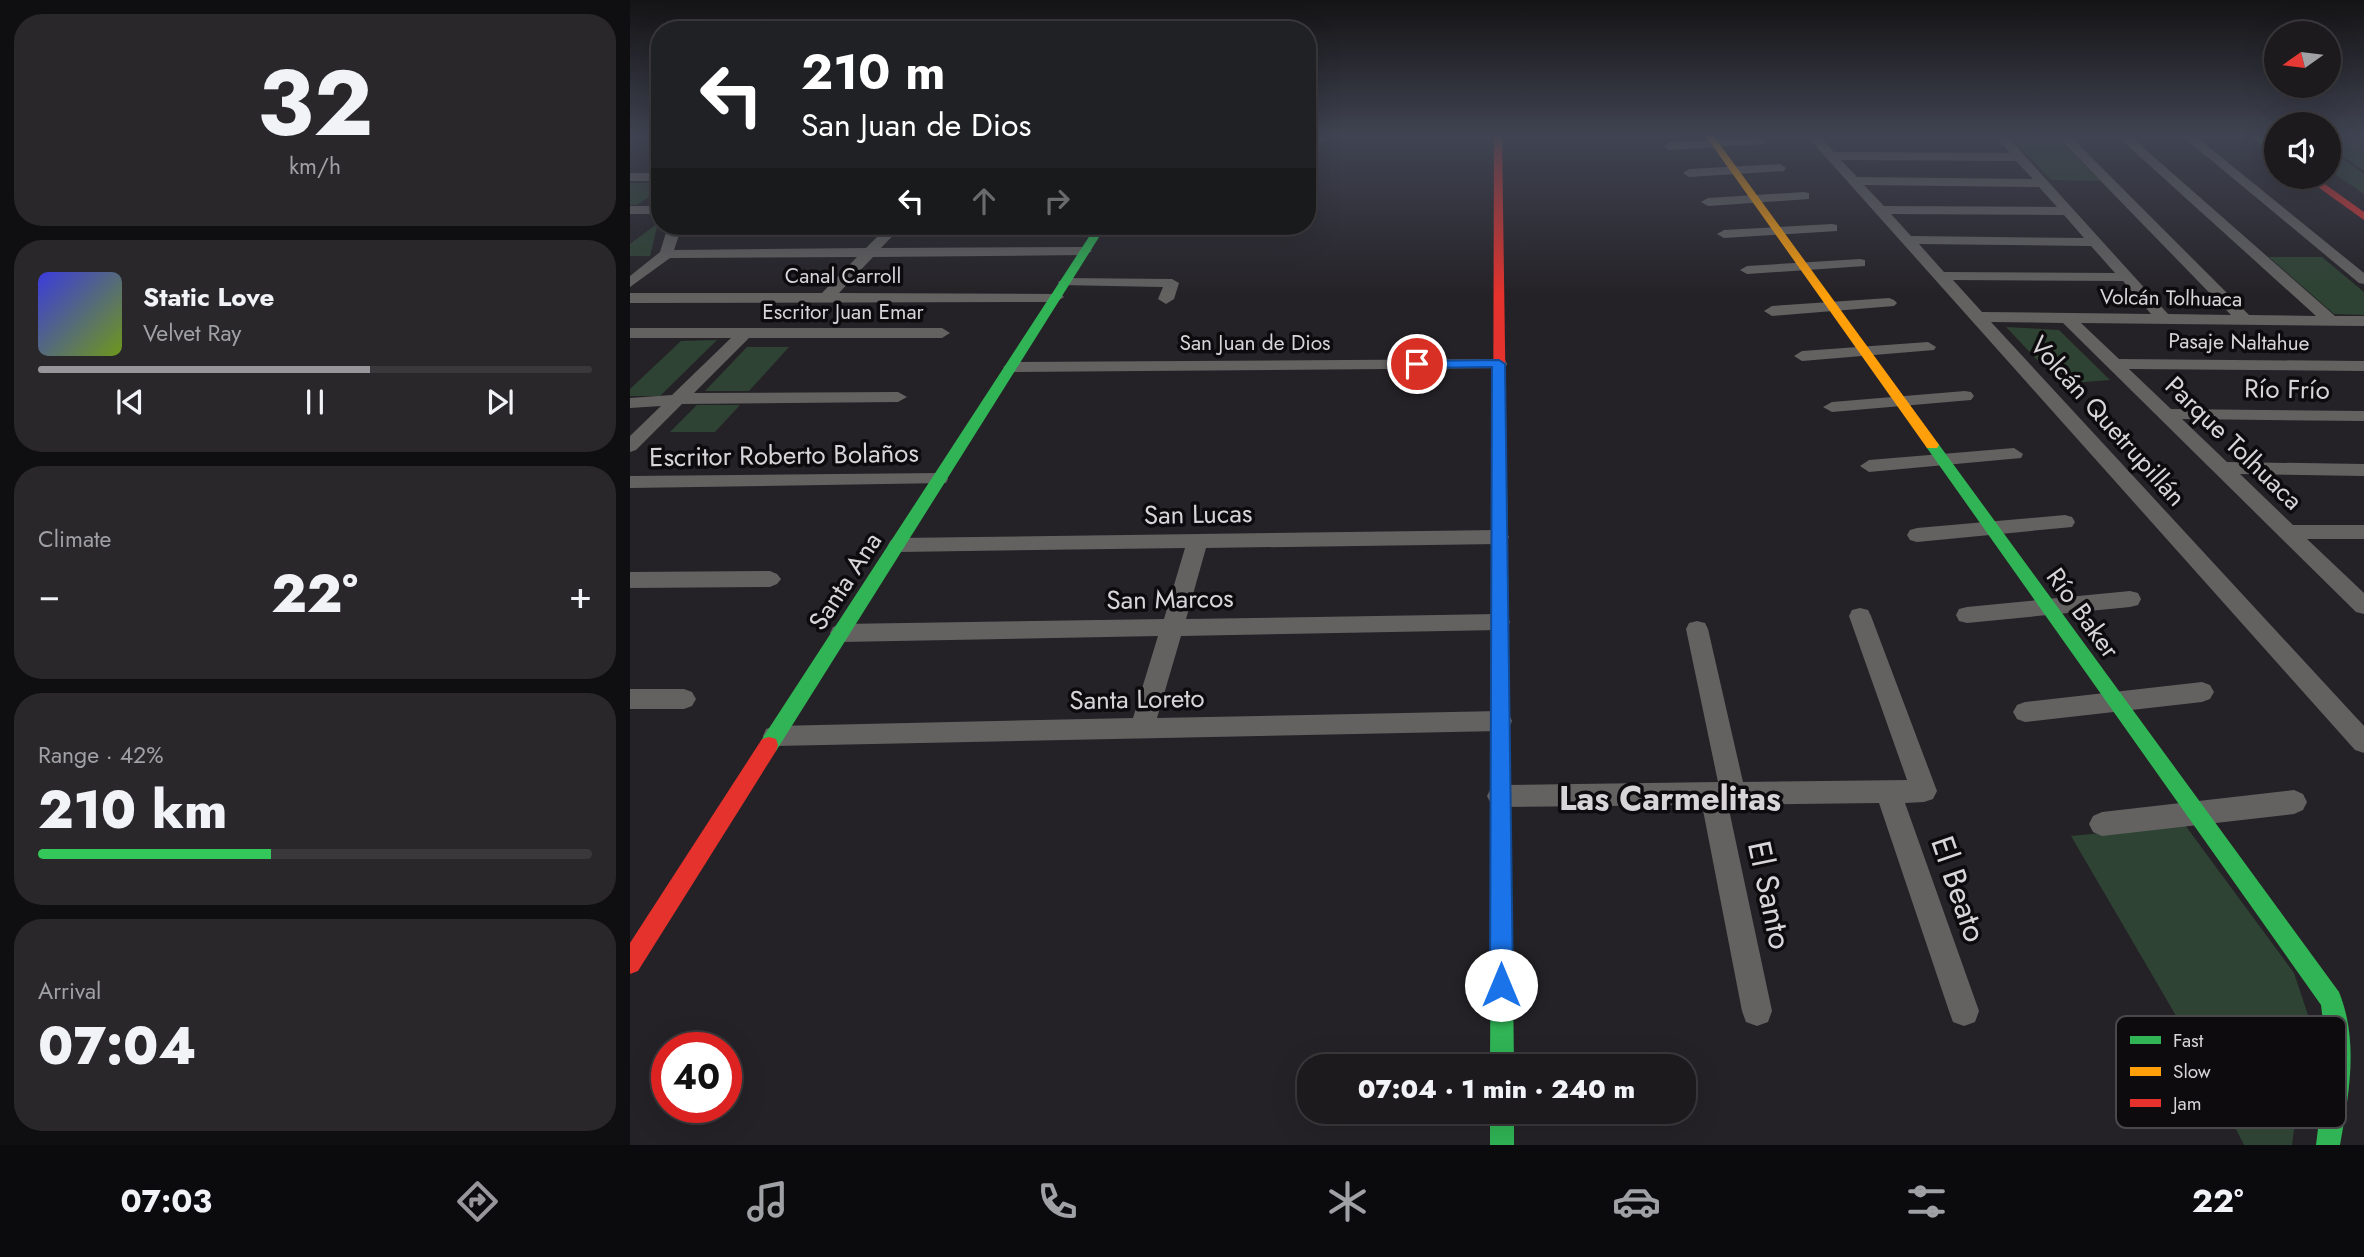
<!DOCTYPE html>
<html lang="en">
<head>
<meta charset="utf-8">
<style>
	:root { --surface:#1c1a1d; --page:#29272a; --text:#f1f3f6; --muted:#a0a1a4; --line:#3a383b; --accent:#99969b }
	body { margin:0; font-family:Jost,sans-serif; background:var(--page); color:var(--text); height:100vh; display:flex; flex-direction:column; font-size:26px; white-space:nowrap }
	* { box-sizing:border-box; margin:0 }
	p { font-size:23px; color:var(--muted) }
	.icon { flex:none; width:38px; height:38px; fill:none; stroke:currentColor; stroke-width:2; stroke-linecap:round; stroke-linejoin:round }
	.map { position:relative; flex:1; overflow:hidden }
	.drawer { display:flex; flex-direction:column; gap:14px; padding:14px; background:#0f0e10; width:630px }
	.drawer>* { flex:none }
	.guide { position:absolute; left:21px; top:21px; width:665px; height:214px; border-radius:28px; box-shadow:0 7px 28px #0002,0 0 0 2px var(--line); background:#202124; color:#fff; overflow:hidden }
	.needle { width:46px; rotate:256deg }
	.buttons { position:absolute; left:1634px; top:21px; display:grid; gap:14px }
	.buttons a { display:grid; place-items:center; width:77px; height:77px; border-radius:50%; background:var(--surface); box-shadow:0 7px 28px #0002,0 0 0 2px var(--line); font-size:35px }
	.speed { position:absolute; left:21px; top:1032px; display:flex; gap:14px; font-size:35px; font-weight:700; text-align:center }
	.speed>* { display:grid; place-content:center; width:91px; height:91px; border-radius:50%; background:var(--surface); box-shadow:0 7px 28px #0002,0 0 0 2px var(--line); line-height:1 }
	.speed .limit { border:10px solid #d22; background:#fff; color:#111 }
	.pin { position:absolute; display:grid; place-items:center; width:60px; height:60px; color:#fff; margin:-30px; border:4px solid #fff; border-radius:50%; box-shadow:0 2px 7px #0007 }
	.me { position:absolute; width:77px; margin:-38px; rotate:0deg; stroke-linejoin:round; filter:drop-shadow(0 0 5px #0008) }
	.turn { display:flex; align-items:center; gap:24px; height:147px; padding:0 35px; font-size:32px }
	.turn .icon { width:91px; height:91px; stroke-width:2.5 }
	.turn b { display:block; font-size:49px; line-height:60px }
	.lanes { display:flex; align-items:center; height:66px; padding:0 35px; background:#0003; justify-content:center; gap:35px; direction:ltr }
	.lanes .off { opacity:.35 }
	.big { font-size:52px; font-weight:800; line-height:1.1 }
	.drawer .widget { flex:1; display:flex; flex-direction:column; justify-content:center; gap:10px; min-width:0; padding:0 24px; border-radius:28px; background:var(--page) }
	.drawer .dial { align-items:center; gap:0 }
	.dial b { font-size:91px; line-height:1 }
	.song { display:flex; align-items:center; gap:21px }
	.cover { width:84px; height:84px; border-radius:10px; background:linear-gradient(135deg,hsl(240 70% 55%),hsl(80 70% 35%)) }
	.played { height:7px; border-radius:4px; background:linear-gradient(90deg,var(--accent) 60%,var(--line) 60%) }
	.keys { display:flex; justify-content:space-around; direction:ltr }
	.heat { display:flex; justify-content:space-between; align-items:center; font-size:38px; direction:ltr }
	.charge { height:10px; border-radius:5px; background:linear-gradient(90deg,#34c759 42%,var(--line) 0) }
	.trip { position:absolute; left:667px; top:1054px; width:399px; height:70px; border-radius:28px; background:var(--surface); box-shadow:0 7px 28px #0002,0 0 0 2px var(--line); font-weight:800; line-height:70px; text-align:center }
	.tab-bar { display:flex; height:112px; justify-content:space-around; align-items:center; background:#0b0a0c; color:var(--muted) }
	.tab-bar .icon { width:49px; height:49px }
	.tab-bar .selected { color:var(--accent) }
	.tab-bar b { font-size:32px; color:var(--text) }
	main { display:flex; flex:1; min-height:0 }
	.map>svg:first-child { display:block }
</style>
</head>
<body>
<main>
<section class="drawer">
<div class="widget dial"><b>32</b><p>km/h</p></div>
<div class="widget">
<div class="song"><i class="cover"></i><div><b>Static Love</b><p>Velvet Ray</p></div></div>
<div class="played"></div>
<div class="keys"><svg class="icon" aria-label="previous" viewBox="0 0 24 24"><path d="M18 5L8 12l10 7zM5 5v14"/></svg><svg class="icon" aria-label="pause" viewBox="0 0 24 24"><path d="M8 5v14M16 5v14"/></svg><svg class="icon" aria-label="next" viewBox="0 0 24 24"><path d="M6 5l10 7-10 7zM19 5v14"/></svg></div>
</div>
<div class="widget"><p>Climate</p>
<div class="heat"><a>−</a><b class="big">22°</b><a>+</a></div>
</div>
<div class="widget"><p>Range · 42%</p><b class="big">210 km</b><div class="charge"></div></div>
<div class="widget"><p>Arrival</p><b class="big">07:04</b></div>
</section>
<div class="map">
<svg width="1734" height="1145" viewBox="0 0 1734 1145">
	<rect width="100%" height="100%" fill="#252227"/>
	<g fill="#2e4333">
		<path d="M1379,135H1424L1470,181L1421,180Z"/>
		<path d="M1699,135H1734V171L1699,147Z"/>
		<path d="M1699,150L1734,174V194L1699,170Z"/>
		<path d="M0,183H30V189L7,205H0Z"/>
		<path d="M28,223L20,256H0V244Z"/>
		<path d="M1639,257H1692L1734,292V315L1704,314Z"/>
		<path d="M1376,327L1429,330L1480,380L1430,384Z"/>
		<path d="M87,340L30,396H0V389L51,341Z"/>
		<path d="M117,347H159L119,391H75Z"/>
		<path d="M67,405H110L85,432H40Z"/>
		<path d="M1555,825L1664,973L1678,1015L1662,1145H1614L1569,1055L1441,836Z"/>
	</g>
	<g fill="none" stroke-linecap="round" stroke-linejoin="round">
		<g fill="#636261" fill-rule="evenodd">
			<path d="M0,135H10L0,141Z"/>
			<path d="M698,135L695,142L677,144V136Z"/>
			<path d="M1176,135H1188L1204,152L1380,153L1364,135H1376L1538,314L1601,315L1426,135H1439L1619,315L1686,316L1486,135H1499L1705,316H1734V326L1451,323L1489,359L1734,361V371L1499,369L1541,409L1734,411V421L1552,419L1597,462L1734,464V476L1610,474L1663,525H1734V539H1677L1734,593V614L1726,612L1433,323L1361,322L1734,726V753L1725,750ZM1211,160L1386,161L1403,179L1227,177ZM1234,185L1409,187L1427,207L1254,206ZM1261,214L1434,215L1454,238L1281,236ZM1289,244L1461,246L1485,273L1314,272ZM1323,280L1493,281L1521,314L1352,312Z"/>
			<path d="M1551,135H1564L1734,273V284L1729,283Z"/>
			<path d="M1131,138L1135,140V144L1039,150L1033,146L1039,142Z"/>
			<path d="M1150,164L1156,168L1154,171L1059,177L1053,173L1059,169Z"/>
			<rect x="0" y="173" width="30" height="8"/>
			<path d="M1174,192L1179,193V199L1078,206L1071,202L1078,198Z"/>
			<rect x="0" y="206" width="30" height="8"/>
			<path d="M1202,224L1207,225V231L1094,238L1087,234L1094,230Z"/>
			<path d="M38,226H52L44,250L236,248L258,226H272L251,248L455,247L462,251L455,255L243,257L209,293L431,294L434,297L426,302L0,303V293H192L227,257L40,258L0,287V276L30,252Z"/>
			<path d="M1230,259L1235,260V266L1117,274L1110,270L1117,266Z"/>
			<path d="M435,278L542,279L549,283L544,299L536,304L528,299L533,287L430,285L428,282Z"/>
			<path d="M1259,298L1264,300L1267,303L1264,306L1142,316L1134,311L1142,306Z"/>
			<path d="M0,328H312L320,333L312,338H119L64,393L268,392L277,397L268,402L52,404L6,450L0,452V436L31,406L0,408V398L42,395L101,338H0Z"/>
			<path d="M1298,342L1306,347L1304,350L1172,361L1164,356L1172,351Z"/>
			<path d="M869,359L875,360L877,364L875,368L381,372L373,367L381,362Z"/>
			<path d="M1335,391L1341,392L1344,396L1341,400L1202,412L1193,407L1202,402Z"/>
			<path d="M1384,448L1393,454L1391,458L1239,472L1230,466L1239,460Z"/>
			<path d="M309,473L316,475L318,479L316,483L0,488V476Z"/>
			<path d="M1435,515L1442,517L1445,522L1442,527L1287,542L1280,540L1277,535L1280,530L1287,528Z"/>
			<path d="M869,530L876,532L879,537L876,542L869,544L576,548L556,619L869,614L877,616L880,622L877,628L869,630L551,636L527,718L870,711L879,714L882,721L879,728L870,731L145,746L136,743L133,736L136,729L145,726L503,718L528,636L211,642L203,639L200,633L203,627L211,624L534,619L555,548L268,552L261,550L258,545L261,540L268,538Z"/>
			<path d="M140,571L147,574L151,579L147,584L140,587L0,588V572Z"/>
			<path d="M1500,591L1508,593L1511,599L1508,605L1500,607L1337,623L1329,621L1326,615L1329,609L1337,607Z"/>
			<path d="M1230,608L1238,610L1241,616L1307,791L1303,799L1294,802L1275,803L1349,1011L1345,1022L1334,1026L1323,1022L1319,1011L1249,803L1098,805L1142,1011L1138,1022L1127,1026L1116,1022L1112,1011L1072,805L870,807L861,804L857,796L861,788L870,785L1088,782L1056,629L1059,623L1067,621L1075,623L1078,629L1113,782L1277,780L1219,616L1222,610Z"/>
			<path d="M1572,682L1580,685L1584,692L1580,699L1572,702L1395,722L1387,719L1383,712L1387,705L1395,702Z"/>
			<path d="M0,689H54L62,692L66,699L62,706L54,709H0Z"/>
			<path d="M1664,790L1673,794L1677,802L1673,810L1664,814L1472,836L1463,832L1459,824L1463,816L1472,812Z"/>
		</g>
		<g fill="#30b455" fill-rule="evenodd">
			<path d="M1619,135H1629L1647,149V156Z"/>
			<path d="M466,226H476L146,751L139,753L132,751L130,745L132,739Z"/>
			<path d="M1302,441L1307,442L1709,992C1729,1041 1719,1094 1710,1145H1686L1697,1054L1691,1005L1297,448L1295,445L1297,442Z"/>
			<path d="M870,482L877,487L884,1066H860L863,487Z"/>
			<rect x="860" y="1111" width="24" height="34"/>
		</g>
		<path fill="#ff9f0a" fill-rule="evenodd" d="M1075,135H1083L1307,442L1309,445L1307,448H1297Z"/>
		<g fill="#e5322d" fill-rule="evenodd">
			<path d="M864,135H872L877,487L870,492L863,487Z"/>
			<path d="M1674,177H1685L1734,212V220Z"/>
			<path d="M139,737L146,739L148,745L146,751L8,971L0,974V943L132,739Z"/>
		</g>
	</g>
	<linearGradient id="sky" x2="0" y2="1"><stop stop-color="#141315"/><stop offset="0.46" stop-color="#404452"/><stop offset="1" stop-color="#404452" stop-opacity="0"/></linearGradient>
	<rect width="1734" height="295" fill="url(#sky)"/>
	<path fill="#1a73e8" stroke="#114b97" stroke-width="2" d="M869,360L875,364L883,985L879,993L871,996L863,993L860,985L862,367L787,368L781,364L787,361Z"/>
	<g text-anchor="middle" stroke-width="7" stroke-linejoin="round" paint-order="stroke">
		<g font-size="21" fill="#d8d5d9" stroke="#0d0b0e">
			<text x="213" y="283">Canal Carroll</text>
			<text transform="translate(1541 298) rotate(1)" y="7">Volcán Tolhuaca</text>
			<text x="213" y="319">Escritor Juan Emar</text>
			<text transform="translate(1609 342) rotate(1)" y="7">Pasaje Naltahue</text>
			<text x="625" y="350">San Juan de Dios</text>
		</g>
		<g font-size="26" fill="#d8d5d9" stroke="#0d0b0e">
			<text transform="translate(1657 389) rotate(1)" y="9">Río Frío</text>
			<text transform="translate(1478 421) rotate(48)" y="9">Volcán Quetrupillán</text>
			<text transform="translate(1604 443) rotate(44)" y="9">Parque Tolhuaca</text>
			<text transform="translate(154 455) rotate(-1)" y="9">Escritor Roberto Bolaños</text>
			<text transform="translate(568 514) rotate(-1)" y="9">San Lucas</text>
			<text transform="translate(215 581) rotate(-57)" y="9">Santa Ana</text>
			<text transform="translate(540 599) rotate(-1)" y="9">San Marcos</text>
			<text transform="translate(1453 613) rotate(54)" y="9">Río Baker</text>
			<text transform="translate(507 699) rotate(-1)" y="9">Santa Loreto</text>
		</g>
		<g font-size="32" fill="#d8d5d9" stroke="#0d0b0e">
			<text transform="translate(1329 889) rotate(71)" y="11">El Beato</text>
			<text transform="translate(1140 895) rotate(78)" y="11">El Santo</text>
		</g>
		<g font-size="33" font-weight="bold" fill="#d8d5d9" stroke="#0d0b0e">
			<text x="1040" y="810">Las Carmelitas</text>
		</g>
	</g>
	<rect x="1486" y="1016" width="230" height="112" rx="10" fill="#0d0b0e" stroke="#4a484b" stroke-width="2"/>
	<rect x="1500" y="1036" width="31" height="8" fill="#30b455"/>
	<rect x="1500" y="1067" width="31" height="9" fill="#ff9f0a"/>
	<rect x="1500" y="1099" width="31" height="8" fill="#e5322d"/>
	<g font-size="19" fill="#d8d5d9">
		<text x="1543" y="1047">Fast</text>
		<text x="1543" y="1078">Slow</text>
		<text x="1543" y="1110">Jam</text>
	</g>
</svg>
<div class="buttons">
<a><svg class="needle" viewBox="-14 -14 28 28"><path d="M0-13l5 13h-10z" fill="#e53935"/><path d="M0 13l5-13h-10z" fill="#a0a1a4"/></svg></a>
<a><svg class="icon" aria-label="sound" viewBox="0 0 24 24"><path d="M4 9h4l5-4v14l-5-4H4zM17 9q2 3 0 6"/></svg></a>
</div>
<div class="speed"><div class="limit">40</div></div>
<div class="pin" style="left:787px;top:364px;background:#d93025"><svg class="icon" aria-label="arrive" viewBox="0 0 24 24"><path d="M6 21V4h12l-3 4 3 4H6"/></svg></div>
<svg class="me" style="left:871px;top:985px" viewBox="-20 -20 40 40"><circle r="19" fill="#fff"/><path d="M0-13L10 11 0 6-10 11z" fill="#1a73e8"/></svg>
<div class="trip">07:04 · 1 min · 240 m</div>
<div class="guide">
<div class="turn"><svg class="icon" aria-label="left" viewBox="0 0 24 24"><path d="M17 20v-9H6M10 6l-5 5 5 5"/></svg><div><b>210 m</b>San Juan de Dios</div></div>
<div class="lanes"><svg class="icon" aria-label="left" viewBox="0 0 24 24"><path d="M17 20v-9H6M10 6l-5 5 5 5"/></svg><svg class="icon off" aria-label="ahead" viewBox="0 0 24 24"><path d="M12 20V5M6 11l6-6 6 6"/></svg><svg class="icon off" aria-label="right" viewBox="0 0 24 24"><path d="M7 20v-9h11M14 6l5 5-5 5"/></svg></div>
</div>
</div>
</main>
<nav class="tab-bar">
<b>07:03</b>
<svg class="icon selected" aria-label="directions" viewBox="0 0 24 24"><path d="M12 3l9 9-9 9-9-9zM9 14v-3h6M13 9l2 2-2 2"/></svg>
<svg class="icon" aria-label="music" viewBox="0 0 24 24"><path d="M9 18V5l10-2v13"/><circle cx="6" cy="18" r="3"/><circle cx="16" cy="16" r="3"/></svg>
<svg class="icon" aria-label="phone" viewBox="0 0 24 24"><path d="M5 4h4l2 5-3 2q2 4 5 5l2-3 5 2v4C11 20 4 13 5 4z"/></svg>
<svg class="icon" aria-label="climate" viewBox="0 0 24 24"><path d="M12 3v18M4 7l16 10M4 17L20 7"/></svg>
<svg class="icon" aria-label="car" viewBox="0 0 24 24"><path d="M5 17H2v-5l4-1 3-4h7l3 4 3 1v5h-3M9 17h6M6 11h13"/><circle cx="7" cy="17" r="2"/><circle cx="17" cy="17" r="2"/></svg>
<svg class="icon" aria-label="filters" viewBox="0 0 24 24"><path d="M4 7h16M4 17h16"/><circle cx="9" cy="7" r="2"/><circle cx="15" cy="17" r="2"/></svg>
<b>22°</b>
</nav>
</body>
</html>
